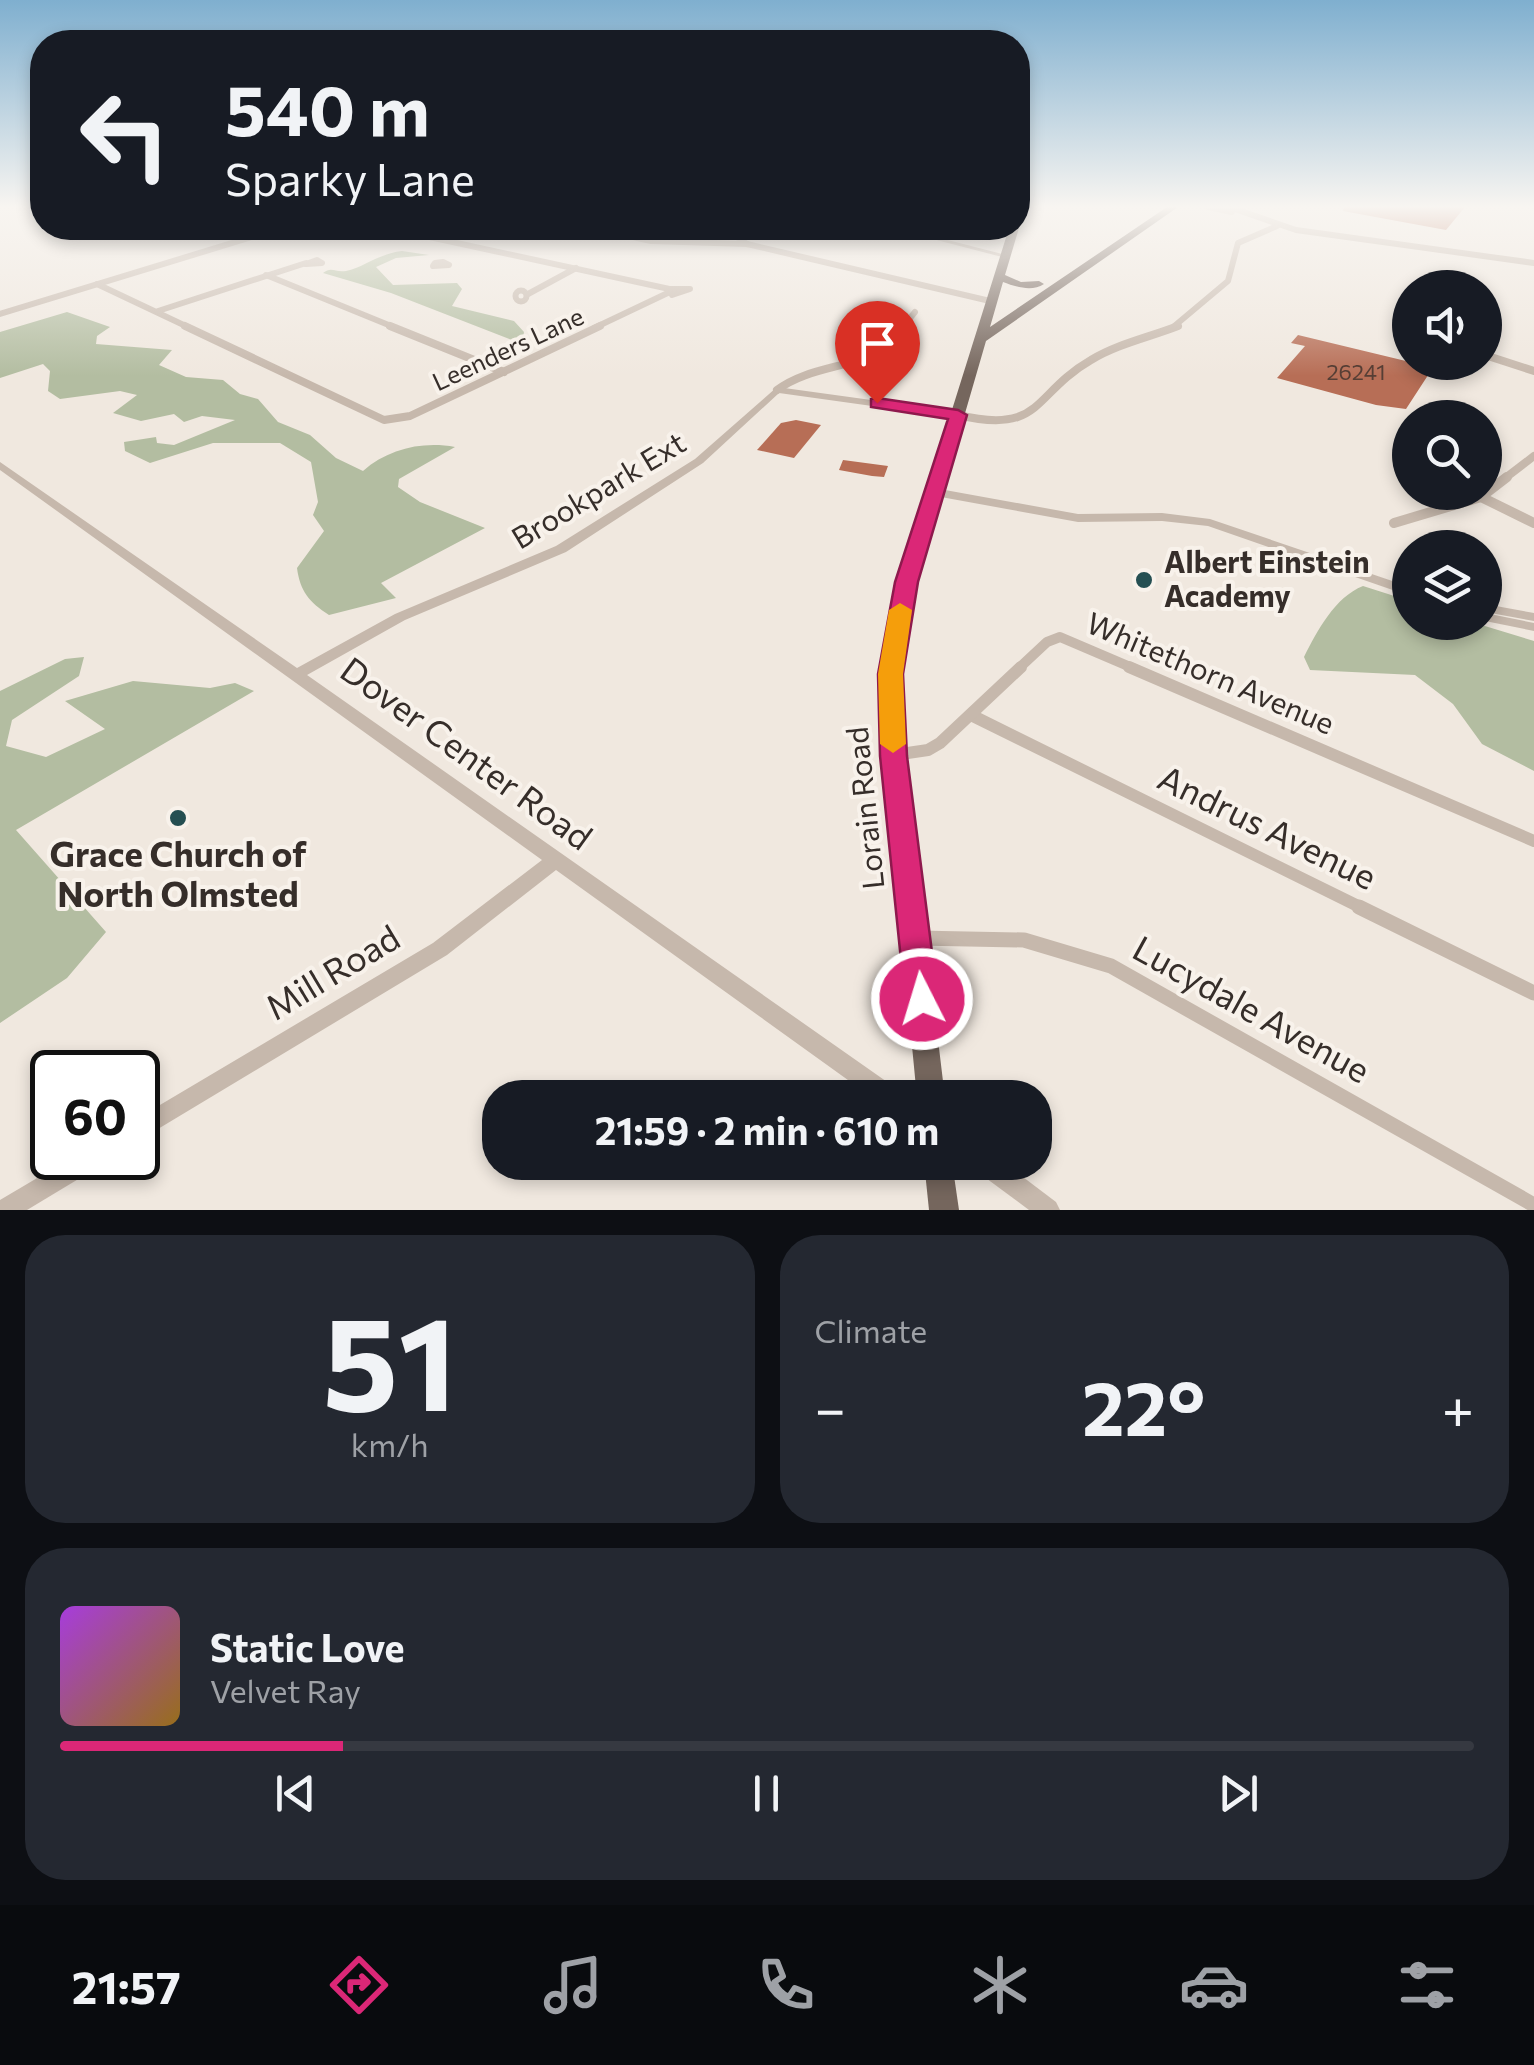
<!DOCTYPE html>
<html lang="en">
<head>
<meta charset="utf-8">
<style>
	:root { --surface:#171b24; --page:#242831; --text:#f1f3f6; --muted:#9ea1a6; --line:#363941; --accent:#db2777 }
	body { margin:0; font-family:Commissioner,sans-serif; background:var(--page); color:var(--text); height:100vh; display:flex; flex-direction:column; font-size:38px; white-space:nowrap }
	* { box-sizing:border-box; margin:0 }
	p { font-size:32px; color:var(--muted) }
	.icon { flex:none; width:55px; height:55px; fill:none; stroke:currentColor; stroke-width:2; stroke-linecap:round; stroke-linejoin:round }
	.map { position:relative; height:1210px; overflow:hidden }
	.sheet { display:flex; flex-direction:column; gap:25px; padding:25px; background:#0d0f14; flex:1 }
	.sheet>* { flex:none }
	.guide { position:absolute; left:30px; top:30px; width:1000px; height:210px; border-radius:40px; box-shadow:0 5px 15px #0003; background:#171b24; color:var(--text); overflow:hidden }
	.tools { position:absolute; left:1392px; top:270px; display:grid; gap:20px }
	.tools a { display:grid; place-items:center; width:110px; height:110px; border-radius:50%; background:var(--surface); box-shadow:0 5px 15px #0003; font-size:50px }
	.speed { position:absolute; left:30px; top:1050px; display:flex; gap:20px; font-size:50px; font-weight:700; text-align:center }
	.speed>* { display:grid; place-content:center; width:130px; height:130px; border-radius:50%; background:var(--surface); box-shadow:0 5px 15px #0003; line-height:1 }
	.speed .limit { border:5px solid #111; border-radius:15px; background:#fff; color:#111 }
	.pin { position:absolute; display:grid; place-items:center; width:85px; height:85px; color:#fff; margin:-102px -42px; border-radius:50% 50% 50% 0; rotate:-45deg; box-shadow:0 0 10px #0007 }
	.pin .icon { rotate:45deg }
	.me { position:absolute; width:110px; margin:-55px; rotate:355deg; stroke-linejoin:round; filter:drop-shadow(0 0 8px #0008) }
	.turn { display:flex; align-items:center; gap:35px; height:210px; padding:0 30px; font-size:45px }
	.turn .icon { width:130px; height:130px; stroke-width:2.5 }
	.turn b { display:block; font-size:70px; line-height:85px }
	.big { font-size:75px; font-weight:700; line-height:1.1 }
	.sheet .widget { flex:1; display:flex; flex-direction:column; justify-content:center; gap:15px; min-width:0; padding:0 35px; border-radius:40px; background:var(--page) }
	.sheet .dial { align-items:center; gap:0 }
	.dial b { font-size:130px; line-height:1 }
	.song { display:flex; align-items:center; gap:30px }
	.cover { width:120px; height:120px; border-radius:15px; background:linear-gradient(135deg,hsl(280 70% 55%),hsl(40 70% 35%)) }
	.played { height:10px; border-radius:5px; background:linear-gradient(90deg,var(--accent) 20%,var(--line) 20%) }
	.keys { display:flex; justify-content:space-around; direction:ltr }
	.heat { display:flex; justify-content:space-between; align-items:center; font-size:55px; direction:ltr }
	.sheet .tiles { flex:1; display:grid; gap:25px; grid-template-columns:1fr 1fr }
	.widget:last-child { grid-column:span 2 }
	.trip { position:absolute; left:482px; top:1080px; width:570px; height:100px; border-radius:40px; background:var(--surface); box-shadow:0 5px 15px #0003; font-weight:700; line-height:100px; text-align:center }
	.menu { display:flex; height:160px; justify-content:space-around; align-items:center; background:#090b0e; color:var(--muted) }
	.menu .icon { width:70px; height:70px }
	.menu .on { color:var(--accent) }
	.menu b { font-size:45px; color:var(--text) }
	.map>svg:first-child { display:block }
</style>
</head>
<body>
<div class="map">
<svg width="1534" height="1210" viewBox="0 0 1534 1210">
	<rect width="100%" height="100%" fill="#f0e8df"/>
	<g fill="#b3bda1">
		<path d="M402,251L429,255L396,258L376,267L393,285L457,283L462,289L452,306L514,321L524,332L522,344L391,293L323,273C332,266 335,273 346,271C363,268 377,254 402,251Z"/>
		<path d="M67,312L110,327L97,336L96,344L172,350L159,365L186,377L223,380L240,394L258,399L278,422L310,435L336,458L363,471C388,449 422,441 455,447L399,479L398,487L420,502L485,528L381,583L396,598L329,615C309,602 300,591 297,568L324,531L313,515L318,502L311,462L280,443H213L150,463L125,451L124,442L156,437L157,443L174,445L235,420L202,416L184,422L174,414L141,421L113,413L137,395L120,391L60,399L48,391L50,371L43,364L0,378V332Z"/>
		<path d="M1363,586L1410,601V622L1475,623L1534,641V771L1482,744L1453,704L1415,675L1310,670L1304,657C1317,631 1335,597 1363,586Z"/>
		<path d="M84,657L79,676L12,720L6,746L46,757L105,729L65,701L133,681L210,688L235,683L254,691L16,830L106,932L67,978L0,1023V691L65,659Z"/>
	</g>
	<g fill="#b76e56">
		<path d="M1344,207H1465L1446,230L1343,211Z"/>
		<path d="M1298,335L1410,362L1434,366L1406,409L1376,405L1277,378L1305,346L1291,343Z"/>
		<path d="M796,420L821,425L794,458L757,450L781,423Z"/>
		<path d="M843,460L888,466L884,477L872,476L839,470Z"/>
	</g>
	<g fill="none" stroke-linecap="round" stroke-linejoin="round">
		<g stroke="#c6b8ac" stroke-width="6">
			<path d="M1208,207L1232,212"/>
			<path d="M1229,207L1296,230L1534,263"/>
			<path d="M388,228L674,290"/>
			<path d="M593,228L651,241L747,244L990,301"/>
			<path d="M724,228L747,244"/>
			<path d="M317,260L322,263L306,264Z"/>
			<path d="M443,262L449,265L433,266L435,263Z"/>
			<path d="M266,275L396,328"/>
			<path d="M97,284L190,328"/>
			<path d="M670,289H690L672,295"/>
			<circle cx="521" cy="296" r="5.5"/>
			<path d="M528,294L576,268"/>
			<path d="M158,311L306,263"/>
			<path d="M0,314L281,228"/>
			<path d="M594,328L674,290"/>
			<path d="M902,328L915,312"/>
			<path d="M1172,328L1228,281L1238,243L1277,226"/>
		</g>
		<g stroke="#c6b8ac" stroke-width="8">
			<path d="M185,326L384,420L410,416L600,326"/>
			<path d="M390,326L504,372"/>
			<path d="M1491,357L1534,371"/>
			<path d="M777,390C818,359 879,372 903,326"/>
			<path d="M958,415C1043,435 1032,394 1091,360C1117,344 1150,337 1178,326"/>
			<path d="M1504,479L1534,456"/>
		</g>
		<g stroke="#c6b8ac" stroke-width="10">
			<path d="M1481,497L1534,523"/>
			<path d="M1394,523L1481,497L1507,477"/>
			<path d="M1018,669L1047,642L1060,637L1135,669"/>
		</g>
		<g stroke="#c6b8ac" stroke-width="12">
			<path d="M1129,667L1534,841"/>
			<path d="M973,716L1364,909"/>
			<path d="M894,755L928,750L940,743L1021,667"/>
		</g>
		<g stroke="#c6b8ac" stroke-width="15">
			<path d="M1359,907L1534,993"/>
			<path d="M917,938L1024,940L1111,966L1534,1205"/>
		</g>
		<g fill="#c6b8ac" fill-rule="evenodd">
			<path d="M890,228H901L1010,256L1006,258Z"/>
			<path d="M777,387L958,412L963,415L958,418L779,393L703,463L566,552L405,620L307,675L900,1091L903,1098H873L556,870L447,955L138,1141V1118L433,943L542,860L0,470V462L297,668L395,614L556,546L695,459Z"/>
			<path d="M934,488L1078,514L1162,513L1210,519L1410,587V596L1208,526L1162,521L1078,522L930,495L928,492L930,489Z"/>
			<path d="M1485,604L1534,613V621L1485,612Z"/>
			<path d="M1485,613L1534,623V631L1485,621Z"/>
			<path d="M71,1158H103L100,1166L27,1210H0V1200Z"/>
			<path d="M972,1162H1003L1056,1202L1060,1210H1029L975,1170Z"/>
		</g>
		<g fill="#75665d" fill-rule="evenodd">
			<path d="M1167,207H1178L986,341L916,582L901,646L904,755L945,1098H917L884,755L883,646L898,582L1009,228H1019L1005,275L1021,282L1039,281L1044,284C1032,292 1016,287 1003,282L990,327Z"/>
			<path d="M924,1162H952L959,1210H929Z"/>
		</g>
	</g>
	<linearGradient id="sky" x2="0" y2="1"><stop stop-color="#7fafcf"/><stop offset="0.55" stop-color="#f8f5f1"/><stop offset="1" stop-color="#f8f5f1" stop-opacity="0"/></linearGradient>
	<rect width="1534" height="376" fill="url(#sky)"/>
	<path fill="#db2777" stroke="#8e194d" stroke-width="2.5" d="M877,398L958,410L967,415L918,582L903,674L907,756L938,999L933,1009L922,1014L910,1009L905,999L880,756L878,674L895,582L948,419L871,407V399Z"/>
	<path fill="#f59e0b" d="M900,603L912,610L903,674L906,744L893,753L880,744L878,674L889,610Z"/>
	<g fill="#254f52" stroke="#f8f2eb" stroke-width="4">
		<circle cx="1144" cy="580" r="10"/>
		<circle cx="178" cy="818" r="10"/>
	</g>
	<g text-anchor="middle" stroke-width="8" stroke-linejoin="round" paint-order="stroke">
		<g font-size="22" fill="#563e35">
			<text x="1356" y="380">26241</text>
		</g>
		<g font-size="25" fill="#362e2a" stroke="#f8f2eb">
			<text transform="translate(508 349) rotate(-25)" y="9">Leenders Lane</text>
		</g>
		<g font-size="30" fill="#362e2a" stroke="#f8f2eb">
			<text transform="translate(599 491) rotate(-31)" y="10">Brookpark Ext</text>
			<text transform="translate(1210 674) rotate(23)" y="10">Whitethorn Avenue</text>
			<text transform="translate(866 808) rotate(-96)" y="10">Lorain Road</text>
		</g>
		<g font-size="30" font-weight="bold" fill="#362e2a" stroke="#f8f2eb" text-anchor="start">
			<text x="1164" y="573">Albert Einstein<tspan x="1164" dy="34">Academy</tspan></text>
		</g>
		<g font-size="35" fill="#362e2a" stroke="#f8f2eb">
			<text transform="translate(466 754) rotate(36)" y="12">Dover Center Road</text>
			<text transform="translate(1267 828) rotate(26)" y="12">Andrus Avenue</text>
			<text transform="translate(333 973) rotate(-31)" y="12">Mill Road</text>
			<text transform="translate(1251 1010) rotate(29)" y="12">Lucydale Avenue</text>
		</g>
		<g font-size="35" font-weight="bold" fill="#362e2a" stroke="#f8f2eb">
			<text x="178" y="867">Grace Church of<tspan x="178" dy="40">North Olmsted</tspan></text>
		</g>
	</g>
</svg>
<div class="tools">
<a><svg class="icon" aria-label="sound" viewBox="0 0 24 24"><path d="M4 9h4l5-4v14l-5-4H4zM17 9q2 3 0 6"/></svg></a>
<a><svg class="icon" aria-label="search" viewBox="0 0 24 24"><circle cx="10" cy="10" r="6"/><path d="M15 15l6 6"/></svg></a>
<a><svg class="icon" aria-label="layers" viewBox="0 0 24 24"><path d="M12 4l9 5-9 5-9-5zM3 14l9 5 9-5"/></svg></a>
</div>
<div class="speed"><div class="limit">60</div></div>
<div class="pin" style="left:877px;top:403px;background:#d93025"><svg class="icon" aria-label="arrive" viewBox="0 0 24 24"><path d="M6 21V4h12l-3 4 3 4H6"/></svg></div>
<svg class="me" style="left:922px;top:999px" viewBox="-20 -20 40 40"><circle r="17" fill="#db2777" stroke="#fff" stroke-width="3"/><path d="M0-11L8 9 0 5-8 9z" fill="#fff"/></svg>
<div class="trip">21:59 · 2 min · 610 m</div>
<div class="guide">
<div class="turn"><svg class="icon" aria-label="left" viewBox="0 0 24 24"><path d="M17 20v-9H6M10 6l-5 5 5 5"/></svg><div><b>540 m</b>Sparky Lane</div></div>
</div>
</div>
<section class="sheet">
<div class="tiles">
<div class="widget dial"><b>51</b><p>km/h</p></div>
<div class="widget"><p>Climate</p>
<div class="heat"><a>−</a><b class="big">22°</b><a>+</a></div>
</div>
<div class="widget">
<div class="song"><i class="cover"></i><div><b>Static Love</b><p>Velvet Ray</p></div></div>
<div class="played"></div>
<div class="keys"><svg class="icon" aria-label="previous" viewBox="0 0 24 24"><path d="M18 5L8 12l10 7zM5 5v14"/></svg><svg class="icon" aria-label="pause" viewBox="0 0 24 24"><path d="M8 5v14M16 5v14"/></svg><svg class="icon" aria-label="next" viewBox="0 0 24 24"><path d="M6 5l10 7-10 7zM19 5v14"/></svg></div>
</div>
</div>
</section>
<nav class="menu">
<b>21:57</b>
<svg class="icon on" aria-label="directions" viewBox="0 0 24 24"><path d="M12 3l9 9-9 9-9-9zM9 14v-3h6M13 9l2 2-2 2"/></svg>
<svg class="icon" aria-label="music" viewBox="0 0 24 24"><path d="M9 18V5l10-2v13"/><circle cx="6" cy="18" r="3"/><circle cx="16" cy="16" r="3"/></svg>
<svg class="icon" aria-label="phone" viewBox="0 0 24 24"><path d="M5 4h4l2 5-3 2q2 4 5 5l2-3 5 2v4C11 20 4 13 5 4z"/></svg>
<svg class="icon" aria-label="climate" viewBox="0 0 24 24"><path d="M12 3v18M4 7l16 10M4 17L20 7"/></svg>
<svg class="icon" aria-label="car" viewBox="0 0 24 24"><path d="M5 17H2v-5l4-1 3-4h7l3 4 3 1v5h-3M9 17h6M6 11h13"/><circle cx="7" cy="17" r="2"/><circle cx="17" cy="17" r="2"/></svg>
<svg class="icon" aria-label="filters" viewBox="0 0 24 24"><path d="M4 7h16M4 17h16"/><circle cx="9" cy="7" r="2"/><circle cx="15" cy="17" r="2"/></svg>
</nav>
</body>
</html>
